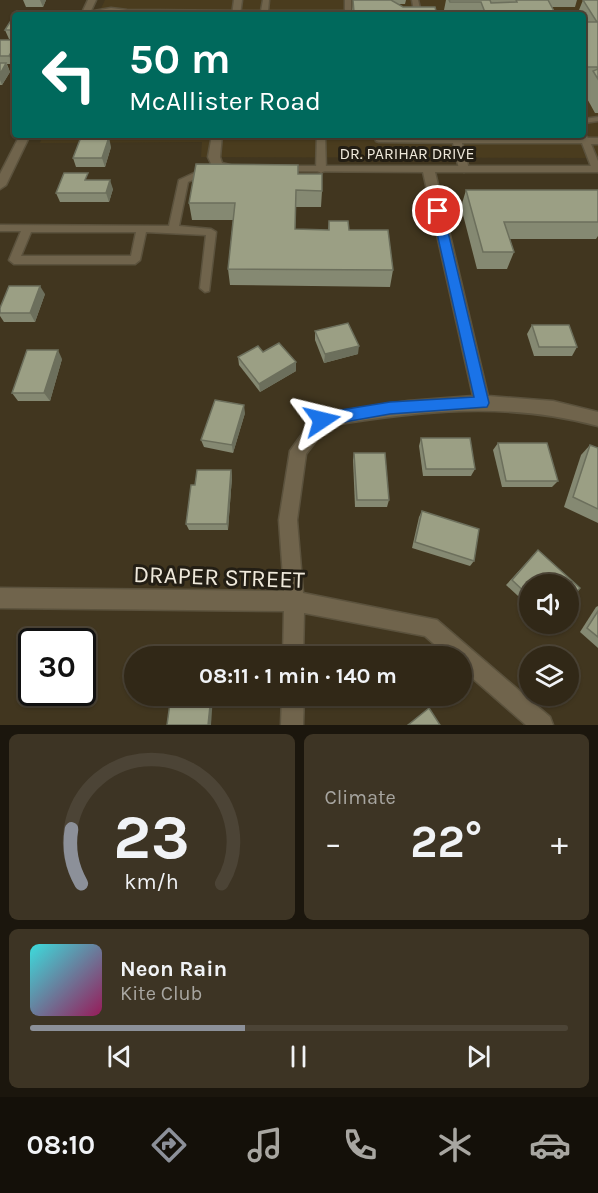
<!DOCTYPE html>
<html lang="en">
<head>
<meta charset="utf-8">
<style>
	:root { --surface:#312817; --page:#3d3424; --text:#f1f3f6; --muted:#a8a6a1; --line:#4c4436; --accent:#8c9099 }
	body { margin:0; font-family:Karla,sans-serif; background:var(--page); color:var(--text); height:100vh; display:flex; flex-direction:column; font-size:22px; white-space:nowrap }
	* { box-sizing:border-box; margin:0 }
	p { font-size:20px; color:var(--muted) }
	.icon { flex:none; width:33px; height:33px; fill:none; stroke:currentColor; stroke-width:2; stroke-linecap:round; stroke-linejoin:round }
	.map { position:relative; height:725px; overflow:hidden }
	.drawer { display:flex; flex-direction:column; gap:9px; padding:9px; background:#1b160d; flex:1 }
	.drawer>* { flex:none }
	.guide { position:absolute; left:12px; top:12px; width:574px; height:126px; border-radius:6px; box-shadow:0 2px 4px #0004,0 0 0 2px var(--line); background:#00695c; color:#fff; overflow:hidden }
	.controls { position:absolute; left:519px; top:574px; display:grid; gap:12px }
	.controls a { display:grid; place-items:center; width:60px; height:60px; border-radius:50%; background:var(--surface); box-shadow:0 2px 4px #0004,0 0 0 2px var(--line); font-size:30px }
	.speed { position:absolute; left:18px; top:628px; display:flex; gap:12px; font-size:30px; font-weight:700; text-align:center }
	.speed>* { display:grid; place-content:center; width:78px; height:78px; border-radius:50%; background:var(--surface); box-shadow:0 2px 4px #0004,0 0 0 2px var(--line); line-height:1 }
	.speed .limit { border:3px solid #111; border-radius:9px; background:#fff; color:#111 }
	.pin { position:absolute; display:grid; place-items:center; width:51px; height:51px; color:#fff; margin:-26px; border:3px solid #fff; border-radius:50%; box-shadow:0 2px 6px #0007 }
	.me { position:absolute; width:66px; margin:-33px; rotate:80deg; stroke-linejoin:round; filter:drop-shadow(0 0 4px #0008) }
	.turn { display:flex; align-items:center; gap:21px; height:126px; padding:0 18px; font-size:27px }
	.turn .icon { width:78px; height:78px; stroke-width:2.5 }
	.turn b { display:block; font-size:42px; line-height:51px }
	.big { font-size:45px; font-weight:700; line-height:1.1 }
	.drawer .tile { flex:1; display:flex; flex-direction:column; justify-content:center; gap:9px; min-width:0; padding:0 21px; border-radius:9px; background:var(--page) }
	.drawer .dial { align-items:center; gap:0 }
	.dial svg { height:156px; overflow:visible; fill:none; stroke:var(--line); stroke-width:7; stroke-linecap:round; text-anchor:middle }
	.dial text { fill:var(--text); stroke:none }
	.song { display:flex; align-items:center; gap:18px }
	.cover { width:72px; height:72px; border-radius:9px; background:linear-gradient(135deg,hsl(180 70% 55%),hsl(330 70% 35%)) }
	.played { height:6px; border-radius:3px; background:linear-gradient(90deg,var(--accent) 40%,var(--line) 40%) }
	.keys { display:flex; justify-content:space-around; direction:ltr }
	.heat { display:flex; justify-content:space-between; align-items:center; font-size:33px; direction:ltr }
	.drawer .tiles { flex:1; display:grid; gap:9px; grid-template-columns:1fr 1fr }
	.tile:last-child { grid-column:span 2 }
	.trip { position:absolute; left:124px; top:646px; width:348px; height:60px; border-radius:30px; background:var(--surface); box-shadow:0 2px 4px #0004,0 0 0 2px var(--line); font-weight:700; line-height:60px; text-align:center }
	.tab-bar { display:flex; height:96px; justify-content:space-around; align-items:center; background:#141009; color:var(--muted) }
	.tab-bar .icon { width:42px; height:42px }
	.tab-bar .current { color:var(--accent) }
	.tab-bar b { font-size:27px; color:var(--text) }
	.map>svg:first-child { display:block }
</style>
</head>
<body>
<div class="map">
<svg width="598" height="725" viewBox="0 0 598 725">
	<rect width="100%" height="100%" fill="#41361f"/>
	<path fill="#4a3c1e" d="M105,0H598V158L201,157L202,142L40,143L43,135H584V15H98Z"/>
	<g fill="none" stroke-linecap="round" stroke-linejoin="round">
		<g stroke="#5b523d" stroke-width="3">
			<g id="service">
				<path d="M263,0H269L268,11H345V0H351V11H366L369,13L366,15L126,14L111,12L86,15L83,13L111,8L127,10L261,11Z"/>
				<path d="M412,0H418L421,12L405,15L406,13L414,11Z"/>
				<path d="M598,117V121L584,123V119Z"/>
				<path d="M584,134L588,138H598V144H591L598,161V172L592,169L582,143H462L469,169L464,172L459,169L453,143L379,142L376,141L374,135L580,138L579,135Z"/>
				<path d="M317,135H325L326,170L321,173L316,170Z"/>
				<path d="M207,167L212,170L210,172L188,182L179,226L211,229L216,232L209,291L205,292L200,288L206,235L146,232L140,260L135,264H14L9,260L21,231H0V225L169,226L179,180ZM31,232H136L131,256H21Z"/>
			</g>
		</g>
		<g stroke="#5b523d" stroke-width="3">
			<g id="minor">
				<path d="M88,0H96L89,15H81Z"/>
				<path d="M234,0H242L240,15H232Z"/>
				<path d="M20,135H30L6,185L0,189V174Z"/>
				<path d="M212,135H222L220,157L222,163L237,167V171L213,168L208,157Z"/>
				<path d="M278,166H598V172H435L488,396L553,401L598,412V426C507,401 418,411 327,426L306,454L297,520L303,593L437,620L550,717L553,725H526L462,669V657H449L425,636L304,613L303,657H283L284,611L0,608V588L284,591L279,520L290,451L316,415L408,401L473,396L423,172L274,171L272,169Z"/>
				<path d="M282,696H304L303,725H281Z"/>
			</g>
		</g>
		<use href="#service" fill="#70644c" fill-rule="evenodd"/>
		<use href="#minor" fill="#70644c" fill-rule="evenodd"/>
	</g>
	<g fill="#858972">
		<path d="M23,0H46L43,7H26Z"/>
		<path d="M353,0H406L405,4H398L403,7L437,15H352Z"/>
		<path d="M446,0H577L575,7H552L556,15H443Z"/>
		<path d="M583,0H598V113H595L584,93L586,88H584V15H577Z"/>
		<path d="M17,11H35L36,15H15V39H9L5,30Z"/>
		<path d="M0,40H15V61L13,64H7L10,72L2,85H0Z"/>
		<path d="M111,147L105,167H76L73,158Z"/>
		<path d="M298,174L322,191L321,207H296L295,229L328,230L329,221L349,230L393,270L390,287L230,285L228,269L233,220H192L189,203Z"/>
		<path d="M90,180L113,189L109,202H60L56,193Z"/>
		<path d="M466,190H598V236L596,239H510L514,252L507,269H477L461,207Z"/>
		<path d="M45,294L35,322H4L0,316V308Z"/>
		<path d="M532,325L577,347L572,356H534L527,334Z"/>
		<path d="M315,331L358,354L324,363L315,340Z"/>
		<path d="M263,352L296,371L260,392L239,365L238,357Z"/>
		<path d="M62,359L50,401H18L12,393Z"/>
		<path d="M245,413L233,453L204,447L201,440Z"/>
		<path d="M421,438L475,469L471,476H423L419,446Z"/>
		<path d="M498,443L558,481L552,487H502L493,450Z"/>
		<path d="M590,445L598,448V523L564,507L581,455Z"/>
		<path d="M354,453L389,500L387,507H355L353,460Z"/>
		<path d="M231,470L232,477L228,530H189L186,524L195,485Z"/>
		<path d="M422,511L474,561L470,566L412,548L419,517Z"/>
		<path d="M538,550L530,585V607L506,585Z"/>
		<path d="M598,606V648L580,632L596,607Z"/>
	</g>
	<g fill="#6c6f5c">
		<path d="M40,0H46L43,7Z"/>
		<path d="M15,46V61L13,64L9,56Z"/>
		<path d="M6,63L10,72L2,85L0,80V74Z"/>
		<path d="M109,137L111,147L105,167L102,158Z"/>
		<path d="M110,180L113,189L109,202L106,193Z"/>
		<path d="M40,286L45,294L35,322L30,313Z"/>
		<path d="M359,346L358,354L324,363L325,354Z"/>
		<path d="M58,350L62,359L50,401L44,393Z"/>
		<path d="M296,362V371L260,392L259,384Z"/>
		<path d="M244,405L245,413L233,453L232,445Z"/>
		<path d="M231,470L232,477L228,530L227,524Z"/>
		<path d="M211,696H213L211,725H208Z"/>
	</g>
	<g fill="#9b9f84" stroke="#6c6f5c" stroke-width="1.5">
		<path d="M353,0H391L403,7H435L437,15H359V12H354Z"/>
		<path d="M449,0H490L491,3L517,2L516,0H548L556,15H486L481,2H450Z"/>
		<path d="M583,0H598V69L597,67H584V22H597Z"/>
		<path d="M17,11H35L32,15H15V30H5Z"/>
		<path d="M0,40H15V46L9,56H0Z"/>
		<path d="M0,63H6L0,74Z"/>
		<path d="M598,69V79L593,71Z"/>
		<path d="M81,137H109L102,158H73Z"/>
		<path d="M196,164L298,165V174H322V191L296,190L295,229L329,230V221H348L349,230H388L393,270L228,269L235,203H189Z"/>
		<path d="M64,173H88L85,180H110L106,193H56Z"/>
		<path d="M466,190H598V222H504L514,252H483Z"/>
		<path d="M9,286H40L30,313H0V308Z"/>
		<path d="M348,323L359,346L325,354L315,331Z"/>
		<path d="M532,325H569L577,347H539Z"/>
		<path d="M279,343L296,362L259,384L238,357L258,346L263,352Z"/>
		<path d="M27,350H58L44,393H12Z"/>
		<path d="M215,400L244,405L232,445L201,440Z"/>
		<path d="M421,438H470L475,469H426Z"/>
		<path d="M498,443H547L558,481H506Z"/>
		<path d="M590,445L598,448V509L573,497Z"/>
		<path d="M354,453H385L389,500H357Z"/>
		<path d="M197,470H231L227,524H186L191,485H195Z"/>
		<path d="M422,511L479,529L474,561L415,542Z"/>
		<path d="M538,550L580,588L568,602V585H530V597L512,580Z"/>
		<path d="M598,611V637L587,628Z"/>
		<path d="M171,696H211L208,725H167Z"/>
		<path d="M429,708L440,725H408Z"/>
	</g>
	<path fill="#1a73e8" stroke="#114b97" stroke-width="1.5" d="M438,208L443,211L489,403L487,407L390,414L322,426L317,424L315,420L317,415L322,413L390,402L474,397L432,211Z"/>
	<g text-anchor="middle" stroke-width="6" stroke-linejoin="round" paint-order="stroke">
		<g font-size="16" fill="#efe9db" stroke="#231e14">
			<text x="407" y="159">DR. PARIHAR DRIVE</text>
		</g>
		<g font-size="24" fill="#efe9db" stroke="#231e14">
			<text transform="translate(219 577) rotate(2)" y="8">DRAPER STREET</text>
		</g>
	</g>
</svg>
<div class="controls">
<a><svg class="icon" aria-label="sound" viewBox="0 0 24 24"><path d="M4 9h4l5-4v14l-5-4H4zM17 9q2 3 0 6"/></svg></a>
<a><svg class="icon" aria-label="layers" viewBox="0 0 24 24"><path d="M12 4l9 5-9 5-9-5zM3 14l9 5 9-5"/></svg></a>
</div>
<div class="speed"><div class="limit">30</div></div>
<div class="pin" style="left:438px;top:211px;background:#d93025"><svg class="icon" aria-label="arrive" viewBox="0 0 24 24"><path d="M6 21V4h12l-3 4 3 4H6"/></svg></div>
<svg class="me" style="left:322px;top:420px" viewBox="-20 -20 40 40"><path d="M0-17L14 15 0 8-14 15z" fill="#1a73e8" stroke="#fff" stroke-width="4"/></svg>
<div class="trip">08:11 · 1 min · 140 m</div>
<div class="guide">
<div class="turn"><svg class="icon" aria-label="left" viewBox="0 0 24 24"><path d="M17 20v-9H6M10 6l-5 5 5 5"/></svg><div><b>50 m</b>McAllister Road</div></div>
</div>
</div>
<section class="drawer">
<div class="tiles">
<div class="tile dial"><svg viewBox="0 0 100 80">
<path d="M14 69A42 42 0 1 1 86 69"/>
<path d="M14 69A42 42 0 0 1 9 41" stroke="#8c9099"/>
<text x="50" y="56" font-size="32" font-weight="700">23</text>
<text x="50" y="72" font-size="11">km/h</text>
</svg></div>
<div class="tile"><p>Climate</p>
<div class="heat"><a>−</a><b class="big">22°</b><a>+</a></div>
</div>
<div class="tile">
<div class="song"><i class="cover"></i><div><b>Neon Rain</b><p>Kite Club</p></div></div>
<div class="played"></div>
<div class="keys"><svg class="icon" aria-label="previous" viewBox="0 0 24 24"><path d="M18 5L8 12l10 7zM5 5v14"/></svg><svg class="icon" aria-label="pause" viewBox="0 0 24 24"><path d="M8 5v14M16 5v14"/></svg><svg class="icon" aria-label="next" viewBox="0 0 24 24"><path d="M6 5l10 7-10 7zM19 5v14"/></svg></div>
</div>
</div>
</section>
<nav class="tab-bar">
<b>08:10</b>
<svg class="icon current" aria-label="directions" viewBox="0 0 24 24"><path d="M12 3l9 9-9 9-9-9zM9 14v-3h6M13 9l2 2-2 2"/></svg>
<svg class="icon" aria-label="music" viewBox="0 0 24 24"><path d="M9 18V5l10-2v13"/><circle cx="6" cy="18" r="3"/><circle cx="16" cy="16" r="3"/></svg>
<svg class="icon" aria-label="phone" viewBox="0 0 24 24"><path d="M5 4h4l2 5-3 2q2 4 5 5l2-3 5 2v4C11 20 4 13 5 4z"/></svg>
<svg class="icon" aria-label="climate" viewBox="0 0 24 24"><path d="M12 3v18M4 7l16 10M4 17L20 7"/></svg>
<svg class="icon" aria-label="car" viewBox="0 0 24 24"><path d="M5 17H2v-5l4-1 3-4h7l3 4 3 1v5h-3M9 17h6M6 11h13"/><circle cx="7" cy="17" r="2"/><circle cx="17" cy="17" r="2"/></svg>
</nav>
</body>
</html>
